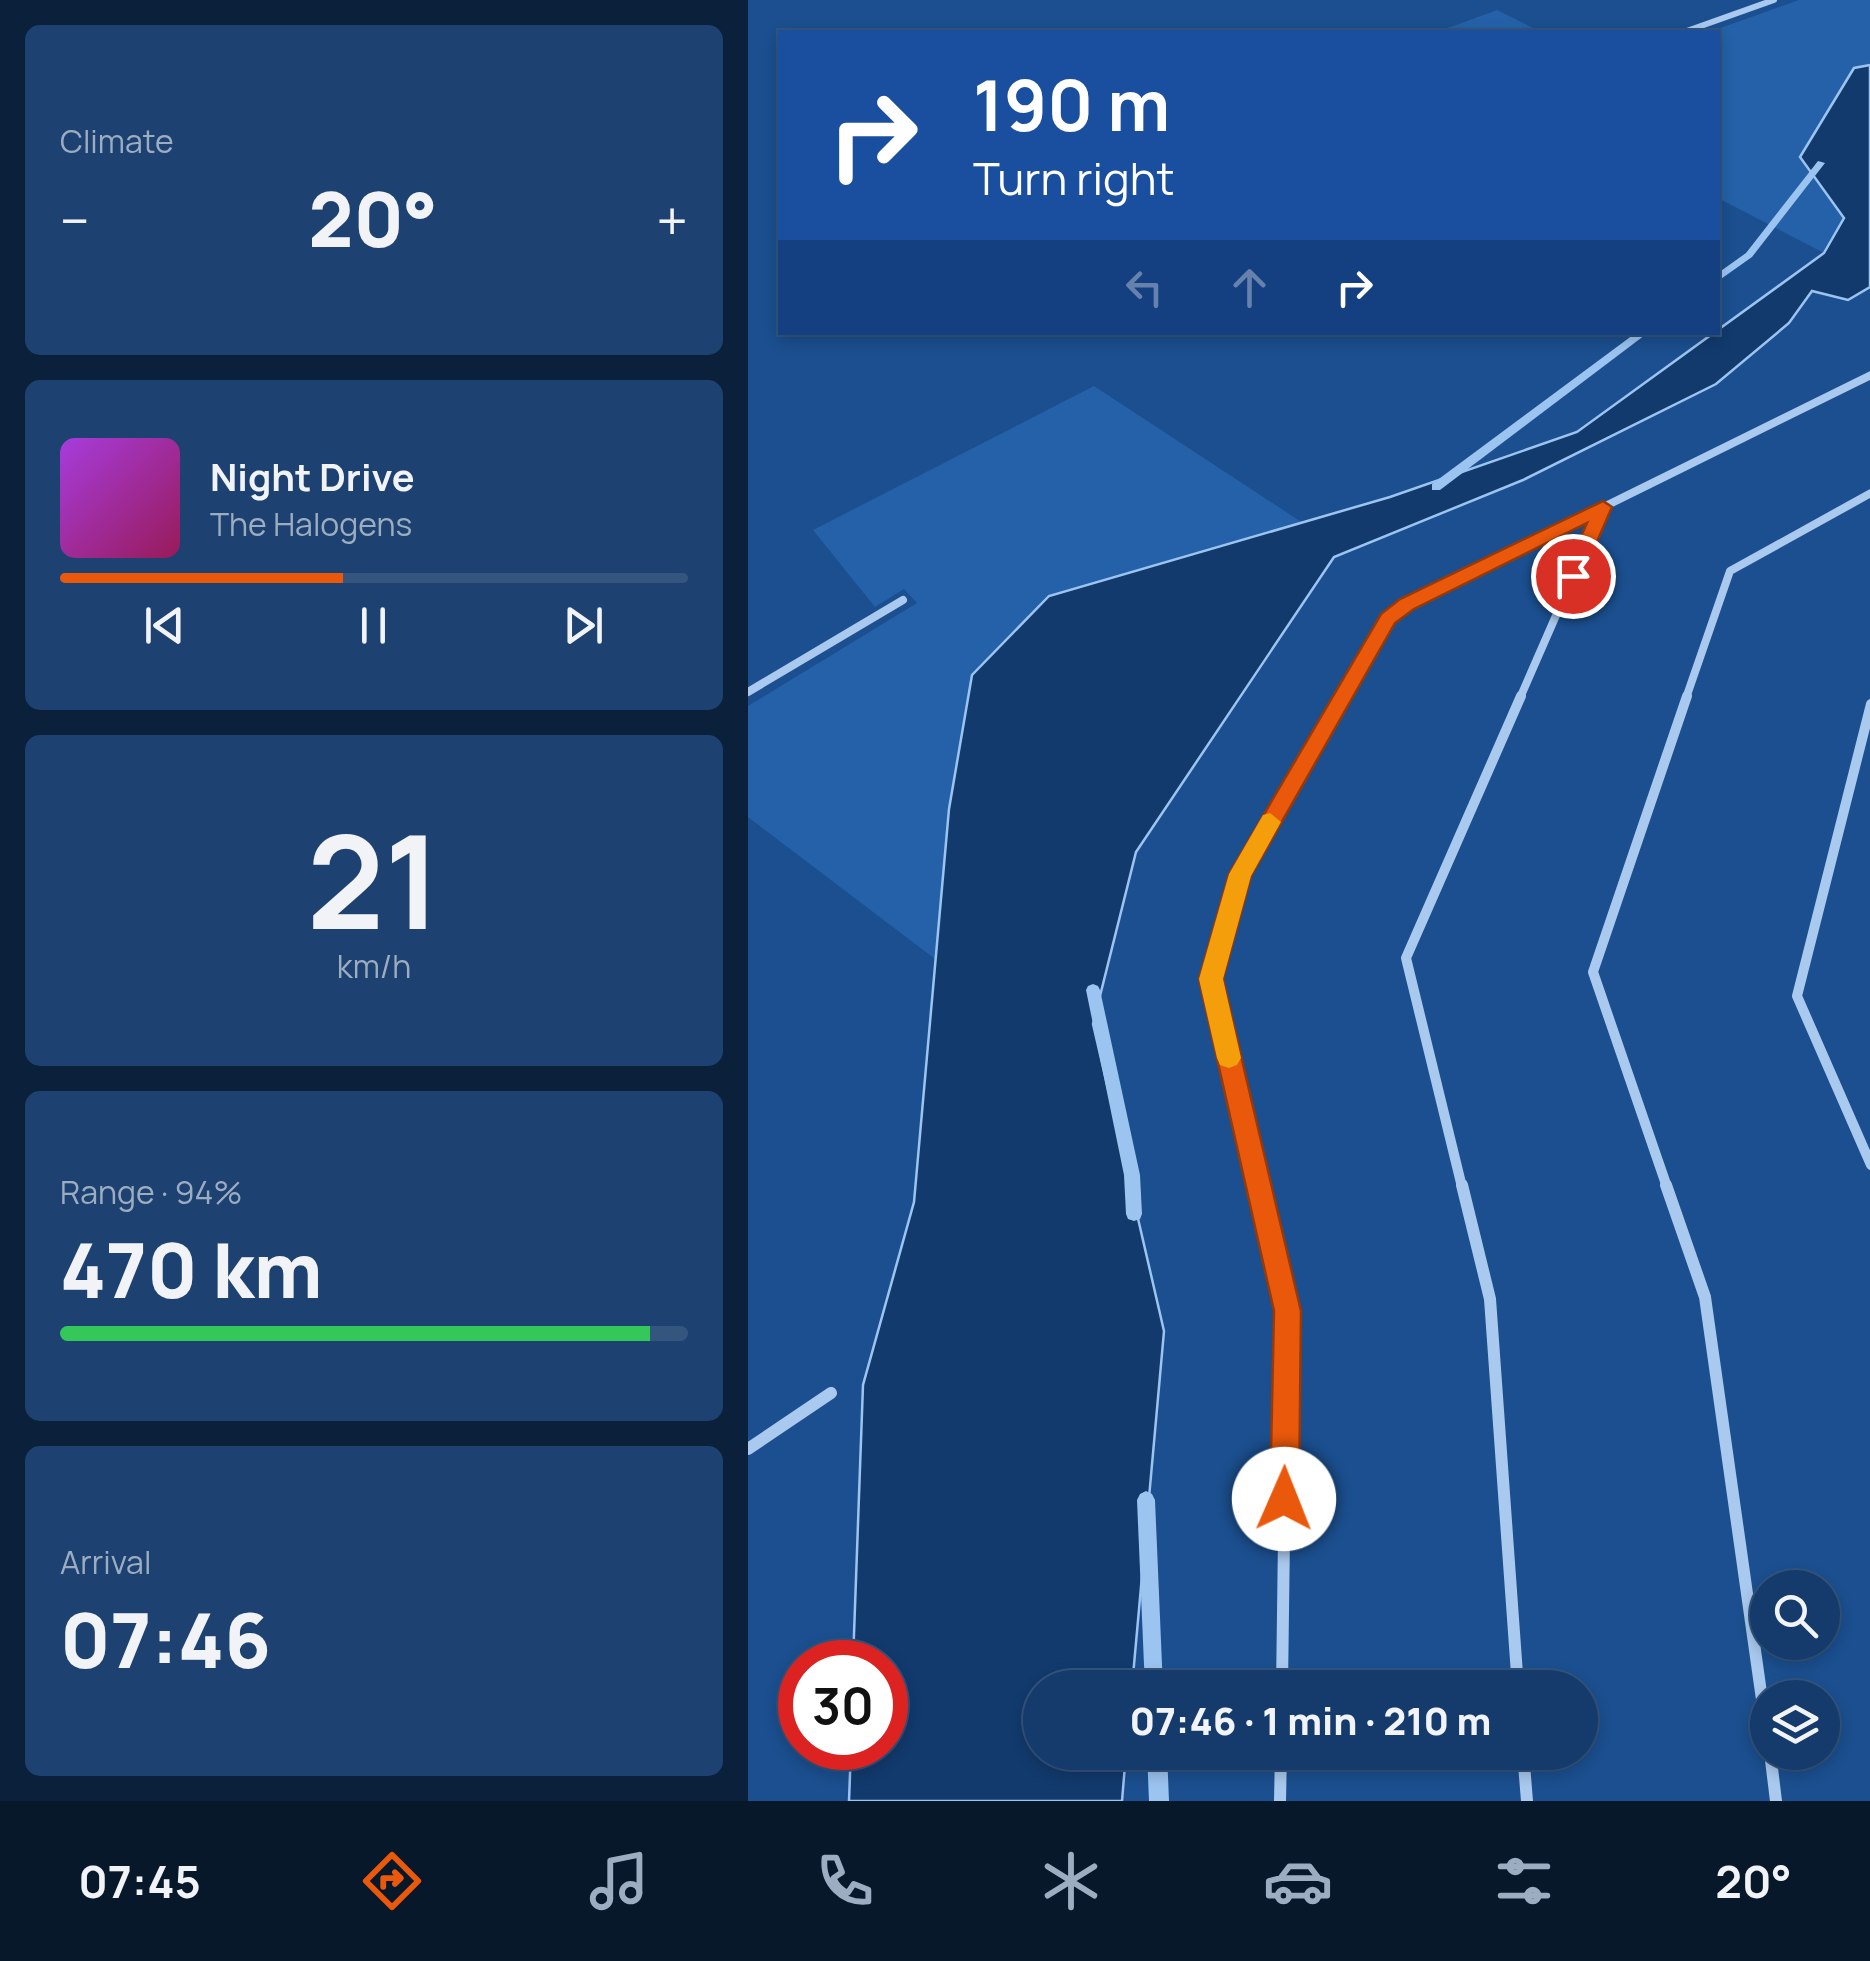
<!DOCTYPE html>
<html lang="en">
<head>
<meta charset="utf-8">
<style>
	:root { --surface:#143b6b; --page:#1d4271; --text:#f1f3f6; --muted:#9dadc1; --line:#33557e; --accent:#ea580c }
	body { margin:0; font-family:Manrope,sans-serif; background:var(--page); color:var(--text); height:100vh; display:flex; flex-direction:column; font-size:38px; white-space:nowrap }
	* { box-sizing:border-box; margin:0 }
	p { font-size:32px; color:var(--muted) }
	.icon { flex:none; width:55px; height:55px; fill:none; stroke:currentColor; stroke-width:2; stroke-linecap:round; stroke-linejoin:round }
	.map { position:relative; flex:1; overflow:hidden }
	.panel { display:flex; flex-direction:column; gap:25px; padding:25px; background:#0b203b; width:748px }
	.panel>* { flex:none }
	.top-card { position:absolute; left:30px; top:30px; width:942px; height:305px; border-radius:0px; box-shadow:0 5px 15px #0003,0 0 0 2px var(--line); background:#1a4fa0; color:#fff; overflow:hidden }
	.tools { position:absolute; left:1002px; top:1570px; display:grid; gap:20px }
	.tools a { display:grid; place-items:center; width:90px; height:90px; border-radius:50%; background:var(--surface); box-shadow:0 5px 15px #0003,0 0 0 2px var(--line); font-size:50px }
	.speed { position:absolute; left:30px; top:1640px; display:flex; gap:20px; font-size:50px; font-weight:700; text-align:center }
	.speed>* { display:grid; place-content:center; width:130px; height:130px; border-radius:50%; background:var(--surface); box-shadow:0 5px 15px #0003,0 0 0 2px var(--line); line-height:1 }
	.speed .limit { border:15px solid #d22; background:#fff; color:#111 }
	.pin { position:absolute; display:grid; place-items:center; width:85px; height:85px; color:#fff; margin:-42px; border:5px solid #fff; border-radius:50%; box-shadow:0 2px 10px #0007 }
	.me { position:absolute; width:110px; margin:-55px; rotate:1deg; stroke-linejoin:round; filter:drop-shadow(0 0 8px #0008) }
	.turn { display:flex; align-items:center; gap:35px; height:210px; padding:0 30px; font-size:45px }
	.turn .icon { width:130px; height:130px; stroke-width:2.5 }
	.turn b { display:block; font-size:70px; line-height:85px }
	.lanes { display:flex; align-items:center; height:95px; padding:0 30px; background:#0003; justify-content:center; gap:50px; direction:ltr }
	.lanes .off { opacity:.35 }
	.big { font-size:75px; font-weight:800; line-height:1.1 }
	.panel .card { flex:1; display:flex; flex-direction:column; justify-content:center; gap:15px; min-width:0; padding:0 35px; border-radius:15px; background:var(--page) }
	.panel .dial { align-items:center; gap:0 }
	.dial b { font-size:130px; line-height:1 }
	.song { display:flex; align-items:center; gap:30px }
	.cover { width:120px; height:120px; border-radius:15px; background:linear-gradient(135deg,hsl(280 70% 55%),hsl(330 70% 35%)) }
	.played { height:10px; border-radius:5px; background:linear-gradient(90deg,var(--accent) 45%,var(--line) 45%) }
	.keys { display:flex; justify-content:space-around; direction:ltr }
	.heat { display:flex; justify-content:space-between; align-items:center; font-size:55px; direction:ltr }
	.charge { height:15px; border-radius:8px; background:linear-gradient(90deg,#34c759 94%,var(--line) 0) }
	.trip { position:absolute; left:275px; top:1670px; width:575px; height:100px; border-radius:50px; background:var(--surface); box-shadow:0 5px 15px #0003,0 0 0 2px var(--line); font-weight:800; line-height:100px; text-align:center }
	.tab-bar { display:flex; height:160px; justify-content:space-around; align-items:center; background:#08182b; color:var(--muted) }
	.tab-bar .icon { width:70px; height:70px }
	.tab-bar .on { color:var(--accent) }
	.tab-bar b { font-size:45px; color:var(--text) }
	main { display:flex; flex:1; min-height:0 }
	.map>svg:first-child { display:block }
</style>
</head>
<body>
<main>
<section class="panel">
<div class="card"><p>Climate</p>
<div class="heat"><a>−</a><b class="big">20°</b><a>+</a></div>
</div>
<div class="card">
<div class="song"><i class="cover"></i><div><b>Night Drive</b><p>The Halogens</p></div></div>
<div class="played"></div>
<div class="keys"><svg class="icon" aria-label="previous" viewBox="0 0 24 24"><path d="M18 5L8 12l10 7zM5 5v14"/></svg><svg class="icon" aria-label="pause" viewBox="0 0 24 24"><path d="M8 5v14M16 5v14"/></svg><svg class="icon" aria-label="next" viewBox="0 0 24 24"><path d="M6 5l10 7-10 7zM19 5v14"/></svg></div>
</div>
<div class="card dial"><b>21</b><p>km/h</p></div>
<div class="card"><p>Range · 94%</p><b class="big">470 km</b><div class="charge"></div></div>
<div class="card"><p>Arrival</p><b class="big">07:46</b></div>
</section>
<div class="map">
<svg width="1123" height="1801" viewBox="0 0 1123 1801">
	<rect width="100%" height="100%" fill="#1b4f8f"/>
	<g fill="#2461a8">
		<path d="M1051,0H1122V65L1106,68L1096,219L1076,253L970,198V32H961Z"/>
		<path d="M749,10L793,32H689Z"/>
		<path d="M346,386L555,523L302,596L201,809L187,959L0,817V706L169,603L156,589L127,607L65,530Z"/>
	</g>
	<path fill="#123a6d" stroke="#9cc4f0" stroke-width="2.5" d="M1122,65V287L1100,300L1064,291L1041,323L968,384L775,480L586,557L388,852L345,1024L416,1331L384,1687L292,1688V1752L378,1753L374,1801H101L103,1748H138V1662H105L115,1385L166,1202L201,809L224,675L301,596L642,497L829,432L1076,253L1096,218L1052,157L1106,68Z"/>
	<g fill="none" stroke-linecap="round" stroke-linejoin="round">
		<g fill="#9cc4f0" fill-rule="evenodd">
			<path d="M1070,161L1077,163L1004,257L970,281V273L998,253Z"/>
			<path d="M889,332H901L692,490H684V484Z"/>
			<path d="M345,984L350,986L352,990L392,1175L394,1214L392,1219L386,1221L380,1219L378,1214L376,1175L338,990L340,986Z"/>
			<path d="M398,1491L404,1494L407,1500L415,1688H397L389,1500L392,1494Z"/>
			<path d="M399,1752H419L421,1801H401Z"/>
		</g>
		<path stroke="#a9c9ee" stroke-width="6" d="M936,32L1026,0"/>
		<g stroke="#a9c9ee" stroke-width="8">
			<path d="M0,692L155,600"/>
			<path d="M594,698L640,619L659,604L1123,375"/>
			<path d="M772,698L855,508"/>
			<path d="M938,698L982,571L1123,493"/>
		</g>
		<g stroke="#a9c9ee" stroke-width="10">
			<path d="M1123,704L1049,996L1123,1165"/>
			<path d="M511,1187L463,979L492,874L595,696"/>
			<path d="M714,1187L658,958L773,696"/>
			<path d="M919,1187L845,972L939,696"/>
		</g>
		<g stroke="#a9c9ee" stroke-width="12">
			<path d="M510,1185L539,1311L534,1688"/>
			<path d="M714,1185L742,1299L770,1688"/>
			<path d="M918,1185L957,1297L1020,1742"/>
			<path d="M0,1449L83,1393"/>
			<path d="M775,1752L779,1801"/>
			<path d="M1022,1752L1028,1801"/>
			<path d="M532,1801L533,1752"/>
		</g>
	</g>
	<path fill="#ea580c" stroke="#983908" stroke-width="2.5" d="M855,501L864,507L832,581L825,583L815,576L839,523L666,609L647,623L503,876L475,979L553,1311L551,1499L547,1510L536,1514L526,1510L522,1499L526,1311L451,979L481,874L633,614L652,599Z"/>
	<path fill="#f59e0b" d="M522,813L533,822L503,876L475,979L493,1058L489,1065L481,1068L472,1065L469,1058L451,979L481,874L515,815Z"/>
</svg>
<div class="tools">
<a><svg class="icon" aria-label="search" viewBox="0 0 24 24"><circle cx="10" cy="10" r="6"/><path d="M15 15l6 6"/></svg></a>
<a><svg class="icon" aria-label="layers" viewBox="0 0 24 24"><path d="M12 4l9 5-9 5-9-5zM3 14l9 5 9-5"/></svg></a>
</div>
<div class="speed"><div class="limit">30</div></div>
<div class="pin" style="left:825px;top:576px;background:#d93025"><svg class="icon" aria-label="arrive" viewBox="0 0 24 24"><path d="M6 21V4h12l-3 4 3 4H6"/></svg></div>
<svg class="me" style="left:536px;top:1499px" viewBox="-20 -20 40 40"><circle r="19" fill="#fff"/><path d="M0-13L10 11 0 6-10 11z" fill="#ea580c"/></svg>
<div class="trip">07:46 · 1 min · 210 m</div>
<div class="top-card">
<div class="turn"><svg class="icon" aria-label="right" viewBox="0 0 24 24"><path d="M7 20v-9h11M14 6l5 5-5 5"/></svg><div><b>190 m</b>Turn right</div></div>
<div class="lanes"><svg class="icon off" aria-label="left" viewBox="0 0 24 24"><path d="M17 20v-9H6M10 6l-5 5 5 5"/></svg><svg class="icon off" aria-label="ahead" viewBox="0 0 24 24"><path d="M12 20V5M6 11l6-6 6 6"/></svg><svg class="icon" aria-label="right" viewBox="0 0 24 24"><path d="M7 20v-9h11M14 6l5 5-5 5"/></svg></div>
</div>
</div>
</main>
<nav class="tab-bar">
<b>07:45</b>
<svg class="icon on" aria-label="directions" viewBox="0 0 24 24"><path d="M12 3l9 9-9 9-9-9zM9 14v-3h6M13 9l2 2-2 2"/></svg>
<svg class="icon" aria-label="music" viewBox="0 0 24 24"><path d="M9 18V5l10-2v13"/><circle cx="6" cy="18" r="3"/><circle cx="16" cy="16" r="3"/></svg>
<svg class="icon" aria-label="phone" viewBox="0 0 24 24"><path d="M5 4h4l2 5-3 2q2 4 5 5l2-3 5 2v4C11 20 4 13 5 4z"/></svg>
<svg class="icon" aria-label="climate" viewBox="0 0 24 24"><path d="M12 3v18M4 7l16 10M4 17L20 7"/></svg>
<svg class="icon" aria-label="car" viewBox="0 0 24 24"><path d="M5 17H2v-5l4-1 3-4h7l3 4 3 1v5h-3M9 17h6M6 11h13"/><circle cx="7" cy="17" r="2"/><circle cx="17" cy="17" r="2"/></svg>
<svg class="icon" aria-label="filters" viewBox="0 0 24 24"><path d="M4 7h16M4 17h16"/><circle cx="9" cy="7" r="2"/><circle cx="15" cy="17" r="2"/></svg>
<b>20°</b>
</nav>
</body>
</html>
